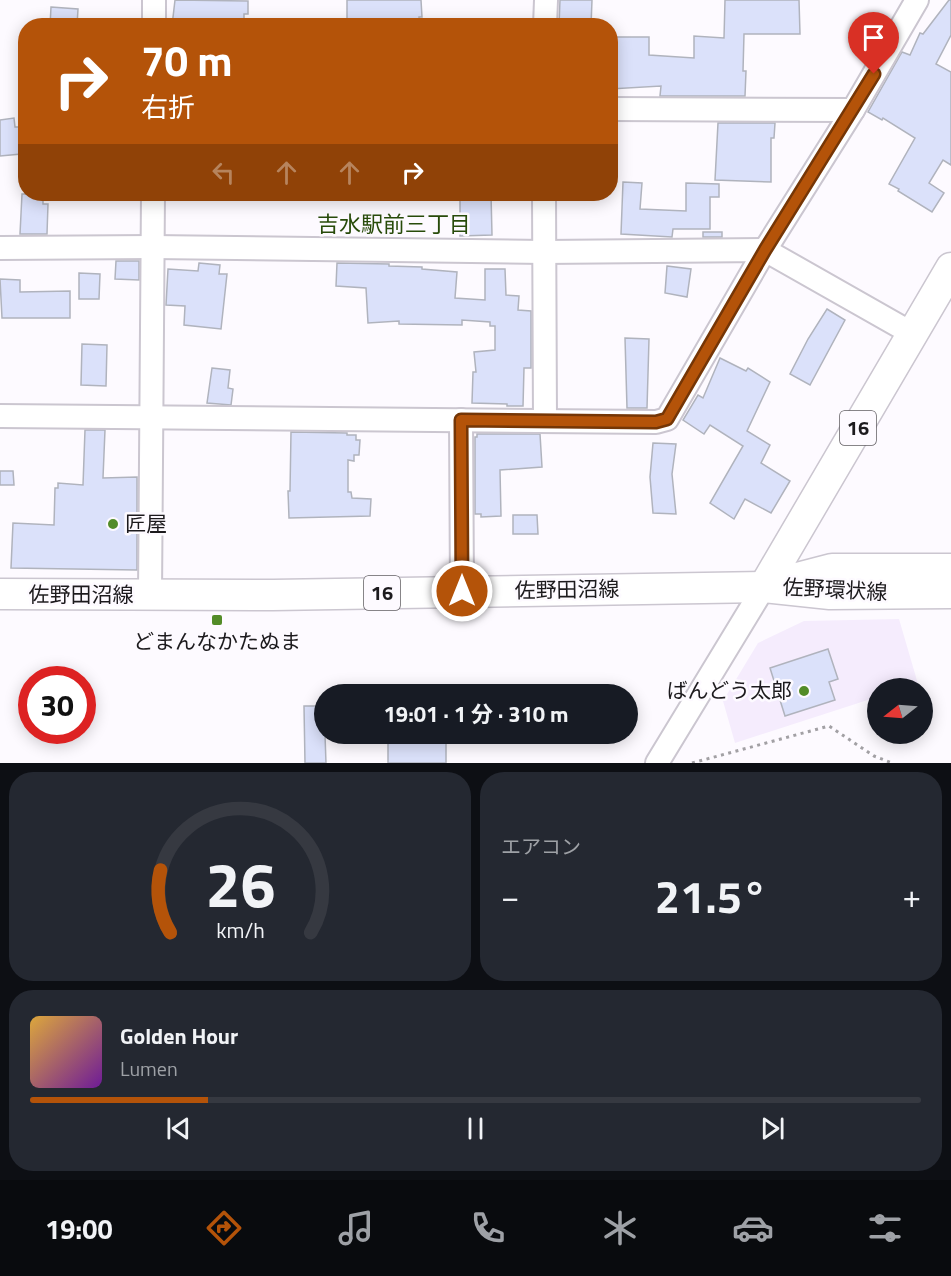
<!DOCTYPE html>
<html lang="ja">
<head>
<meta charset="utf-8">
<style>
	:root { --surface:#171b24; --page:#242831; --text:#f1f3f6; --muted:#9ea1a6; --line:#363941; --accent:#b45309 }
	body { margin:0; font-family:"Titillium Web","Noto Sans JP",sans-serif; background:var(--page); color:var(--text); height:100vh; display:flex; flex-direction:column; font-size:22px; white-space:nowrap }
	* { box-sizing:border-box; margin:0 }
	p { font-size:20px; color:var(--muted) }
	.icon { flex:none; width:33px; height:33px; fill:none; stroke:currentColor; stroke-width:2; stroke-linecap:round; stroke-linejoin:round }
	.map { position:relative; height:763px; overflow:hidden }
	.drawer { display:flex; flex-direction:column; gap:9px; padding:9px; background:#0d0f14; flex:1 }
	.drawer>* { flex:none }
	.top-card { position:absolute; left:18px; top:18px; width:600px; height:183px; border-radius:24px; box-shadow:0 3px 15px #0003; background:#b45309; color:#fff; overflow:hidden }
	.needle { width:39px; rotate:253deg }
	.controls { position:absolute; left:867px; top:678px; display:grid; gap:12px }
	.controls a { display:grid; place-items:center; width:66px; height:66px; border-radius:50%; background:var(--surface); box-shadow:0 3px 15px #0003; font-size:30px }
	.speed { position:absolute; left:18px; top:666px; display:flex; gap:12px; font-size:30px; font-weight:700; text-align:center }
	.speed>* { display:grid; place-content:center; width:78px; height:78px; border-radius:50%; background:var(--surface); box-shadow:0 3px 15px #0003; line-height:1 }
	.speed .limit { border:9px solid #d22; background:#fff; color:#111 }
	.pin { position:absolute; display:grid; place-items:center; width:51px; height:51px; color:#fff; margin:-62px -26px; border-radius:50% 50% 50% 0; rotate:-45deg; box-shadow:0 0 6px #0007 }
	.pin .icon { rotate:45deg }
	.me { position:absolute; width:66px; margin:-33px; rotate:0deg; stroke-linejoin:round; filter:drop-shadow(0 0 4px #0008) }
	.turn { display:flex; align-items:center; gap:21px; height:126px; padding:0 24px; font-size:27px }
	.turn .icon { width:78px; height:78px; stroke-width:2.5 }
	.turn b { display:block; font-size:42px; line-height:51px }
	.lanes { display:flex; align-items:center; height:57px; padding:0 24px; background:#0003; justify-content:center; gap:30px; direction:ltr }
	.lanes .off { opacity:.35 }
	.big { font-size:45px; font-weight:700; line-height:1.1 }
	.drawer .card { flex:1; display:flex; flex-direction:column; justify-content:center; gap:9px; min-width:0; padding:0 21px; border-radius:24px; background:var(--page) }
	.drawer .dial { align-items:center; gap:0 }
	.dial svg { height:156px; overflow:visible; fill:none; stroke:var(--line); stroke-width:7; stroke-linecap:round; text-anchor:middle }
	.dial text { fill:var(--text); stroke:none }
	.song { display:flex; align-items:center; gap:18px }
	.cover { width:72px; height:72px; border-radius:9px; background:linear-gradient(135deg,hsl(40 70% 55%),hsl(280 70% 35%)) }
	.played { height:6px; border-radius:3px; background:linear-gradient(90deg,var(--accent) 20%,var(--line) 20%) }
	.keys { display:flex; justify-content:space-around; direction:ltr }
	.heat { display:flex; justify-content:space-between; align-items:center; font-size:33px; direction:ltr }
	.drawer .tiles { flex:1; display:grid; gap:9px; grid-template-columns:1fr 1fr }
	.card:last-child { grid-column:span 2 }
	.trip { position:absolute; left:314px; top:684px; width:324px; height:60px; border-radius:30px; background:var(--surface); box-shadow:0 3px 15px #0003; font-weight:700; line-height:60px; text-align:center }
	.menu { display:flex; height:96px; justify-content:space-around; align-items:center; background:#090b0e; color:var(--muted) }
	.menu .icon { width:42px; height:42px }
	.menu .current { color:var(--accent) }
	.menu b { font-size:27px; color:var(--text) }
	.map>svg:first-child { display:block }
</style>
</head>
<body>
<div class="map">
<svg width="951" height="763" viewBox="0 0 951 763">
	<rect width="100%" height="100%" fill="#fdfaff"/>
	<path fill="#f5ecfd" d="M899,619L918,684L905,688H878L877,697L735,743L723,701L758,643L804,621Z"/>
	<g fill="#dbe1fa" stroke="#b0b3bd" stroke-width="1.5">
		<path d="M175,0L248,1V14H244V26H172Z"/>
		<path d="M347,0H421L422,17H419V26H347Z"/>
		<path d="M560,0H592L591,26H559Z"/>
		<path d="M725,0H799L800,34H744L743,71H746L745,96H660L661,86L610,89V37H649V55L694,58V36L724,38Z"/>
		<path d="M949,0H951V35L936,64L951,72V165L943,160L929,183L944,193L932,212L898,191L899,189L889,184L915,138L883,118L882,120L868,112L902,52L910,55L920,33L923,34Z"/>
		<path d="M51,7L78,9L77,26H50Z"/>
		<path d="M14,118L15,127H19L21,154L0,156V120Z"/>
		<path d="M718,123H775L774,138H771V182L715,180Z"/>
		<path d="M623,182L642,183L640,209L686,211V183L719,184V197H710V229H673L672,237L621,234Z"/>
		<path d="M22,194H43V204H48L47,234H20Z"/>
		<path d="M460,194H491L492,235L460,236Z"/>
		<rect x="703" y="232" width="19" height="5"/>
		<path d="M116,261H139V280L115,279Z"/>
		<path d="M199,263L220,265L219,274H227L221,329L184,325L185,306L166,305L168,269L198,271Z"/>
		<path d="M337,263L389,264V266L422,267V269L457,272L455,298L485,300V269H505L506,295L519,296L518,310L531,311V368H524L523,406H507V404L472,403L473,372H476L474,352L495,350V326H490V322L462,320V325L399,324V321L368,323L366,288L336,286Z"/>
		<path d="M667,266L691,269L687,297L665,293Z"/>
		<path d="M79,273L100,274L99,299H79Z"/>
		<path d="M0,279L20,280V292L70,291V318H2Z"/>
		<path d="M827,309L845,320L810,385L790,374L808,339Z"/>
		<path d="M625,338L649,339L647,408H627Z"/>
		<path d="M82,344L107,345L106,386L81,385Z"/>
		<path d="M720,358L746,371L748,368L770,382L747,431L770,445L761,463L790,481L771,513L745,499L734,519L710,503L743,446L710,425L704,434L683,420L698,395L703,398Z"/>
		<path d="M212,368L230,370L228,388L233,389L231,405L207,403Z"/>
		<path d="M85,430H105L103,478L137,477V570L11,568L13,523L54,525L55,488H58V483L83,485Z"/>
		<path d="M291,432L347,433V435H356V440H360L359,455H354V461L348,460V492H351L352,498L371,499L370,516L289,518L288,491H290Z"/>
		<path d="M477,434H540L542,467L500,470L501,516L481,517V514H475V437H477Z"/>
		<path d="M653,443L676,444L672,474L676,514L653,513L650,477Z"/>
		<path d="M0,471H13L14,485H0Z"/>
		<path d="M513,515H537L538,534H513Z"/>
		<path d="M828,649L838,679L829,682L835,700L785,716L770,668Z"/>
		<path d="M304,706H324L326,763H305Z"/>
		<rect x="388" y="734" width="58" height="29"/>
	</g>
	<g fill="none" stroke-linecap="round" stroke-linejoin="round">
		<g stroke="#cbc6d0" stroke-width="26">
			<g id="minor">
				<path d="M154,26V0"/>
				<path d="M545,26L546,0"/>
				<path d="M610,109L853,110"/>
				<path d="M544,194L545,421"/>
				<path d="M0,248L153,247L544,252L765,250L913,334"/>
				<path d="M0,416L656,422L667,419L765,250L853,110L917,0"/>
				<path d="M461,420L462,591"/>
				<path d="M150,595L153,194"/>
				<path d="M657,763L764,587"/>
			</g>
		</g>
		<g stroke="#cbc6d0" stroke-width="33">
			<g id="major">
				<path d="M782,582L832,569H951"/>
				<path d="M764,587L951,268"/>
				<path d="M0,594L273,595L764,587L830,594L951,593"/>
			</g>
		</g>
		<path stroke="#a2a0a4" stroke-width="3" stroke-dasharray="3 4.5" stroke-linecap="butt" d="M692,763L829,726L874,756L892,763"/>
		<use href="#minor" stroke="#fff" stroke-width="22"/>
		<use href="#major" stroke="#fff" stroke-width="30"/>
	</g>
	<g fill="none" stroke-linecap="round" stroke-linejoin="round">
		<g stroke="#753606" stroke-width="15">
			<path id="route" d="M462,591L461,420L656,422L667,419L765,250L874,74"/>
		</g>
		<use href="#route" stroke="#b45309" stroke-width="10"/>
	</g>
	<g fill="#538c28" stroke="#fdfaff" stroke-width="2">
		<circle cx="113" cy="524" r="6"/>
		<rect x="211" y="614" width="12" height="12" rx="3"/>
		<circle cx="804" cy="691" r="6"/>
	</g>
	<g text-anchor="middle" stroke-width="5" stroke-linejoin="round" paint-order="stroke">
		<g fill="#fdfaff" stroke="#605d61" stroke-width="1.5">
			<rect x="840" y="411" width="36" height="34" rx="4.5"/>
			<rect x="364" y="576" width="36" height="34" rx="4.5"/>
		</g>
		<g font-size="20" font-weight="bold" fill="#1c1a1d">
			<text x="858" y="435">16</text>
			<text x="382" y="600">16</text>
		</g>
		<g font-size="21" fill="#1c1a1d" stroke="#fdfaff" text-anchor="start">
			<text x="125" y="531">匠屋</text>
			<text x="217" y="649" text-anchor="middle">どまんなかたぬま</text>
			<text x="792" y="698" text-anchor="end">ばんどう太郎</text>
		</g>
		<g font-size="21" fill="#1c1a1d" stroke="#fdfaff">
			<text transform="translate(567 590) rotate(-1)" y="7">佐野田沼線</text>
			<text transform="translate(835 590) rotate(3)" y="7">佐野環状線</text>
			<text x="81" y="602">佐野田沼線</text>
		</g>
		<g font-size="22" fill="#284b0a" stroke="#fdfaff">
			<text x="394" y="232">吉水駅前三丁目</text>
		</g>
	</g>
</svg>
<div class="controls">
<a><svg class="needle" viewBox="-14 -14 28 28"><path d="M0-13l5 13h-10z" fill="#e53935"/><path d="M0 13l5-13h-10z" fill="#9ea1a6"/></svg></a>
</div>
<div class="speed"><div class="limit">30</div></div>
<div class="pin" style="left:874px;top:74px;background:#d93025"><svg class="icon" aria-label="arrive" viewBox="0 0 24 24"><path d="M6 21V4h12l-3 4 3 4H6"/></svg></div>
<svg class="me" style="left:462px;top:591px" viewBox="-20 -20 40 40"><circle r="17" fill="#b45309" stroke="#fff" stroke-width="3"/><path d="M0-11L8 9 0 5-8 9z" fill="#fff"/></svg>
<div class="trip">19:01 · 1 分 · 310 m</div>
<div class="top-card">
<div class="turn"><svg class="icon" aria-label="right" viewBox="0 0 24 24"><path d="M7 20v-9h11M14 6l5 5-5 5"/></svg><div><b>70 m</b>右折</div></div>
<div class="lanes"><svg class="icon off" aria-label="left" viewBox="0 0 24 24"><path d="M17 20v-9H6M10 6l-5 5 5 5"/></svg><svg class="icon off" aria-label="ahead" viewBox="0 0 24 24"><path d="M12 20V5M6 11l6-6 6 6"/></svg><svg class="icon off" aria-label="ahead" viewBox="0 0 24 24"><path d="M12 20V5M6 11l6-6 6 6"/></svg><svg class="icon" aria-label="right" viewBox="0 0 24 24"><path d="M7 20v-9h11M14 6l5 5-5 5"/></svg></div>
</div>
</div>
<section class="drawer">
<div class="tiles">
<div class="card dial"><svg viewBox="0 0 100 80">
<path d="M14 69A42 42 0 1 1 86 69"/>
<path d="M14 69A42 42 0 0 1 9 37" stroke="#b45309"/>
<text x="50" y="56" font-size="32" font-weight="700">26</text>
<text x="50" y="72" font-size="11">km/h</text>
</svg></div>
<div class="card"><p>エアコン</p>
<div class="heat"><a>−</a><b class="big">21.5°</b><a>+</a></div>
</div>
<div class="card">
<div class="song"><i class="cover"></i><div><b>Golden Hour</b><p>Lumen</p></div></div>
<div class="played"></div>
<div class="keys"><svg class="icon" aria-label="previous" viewBox="0 0 24 24"><path d="M18 5L8 12l10 7zM5 5v14"/></svg><svg class="icon" aria-label="pause" viewBox="0 0 24 24"><path d="M8 5v14M16 5v14"/></svg><svg class="icon" aria-label="next" viewBox="0 0 24 24"><path d="M6 5l10 7-10 7zM19 5v14"/></svg></div>
</div>
</div>
</section>
<nav class="menu">
<b>19:00</b>
<svg class="icon current" aria-label="directions" viewBox="0 0 24 24"><path d="M12 3l9 9-9 9-9-9zM9 14v-3h6M13 9l2 2-2 2"/></svg>
<svg class="icon" aria-label="music" viewBox="0 0 24 24"><path d="M9 18V5l10-2v13"/><circle cx="6" cy="18" r="3"/><circle cx="16" cy="16" r="3"/></svg>
<svg class="icon" aria-label="phone" viewBox="0 0 24 24"><path d="M5 4h4l2 5-3 2q2 4 5 5l2-3 5 2v4C11 20 4 13 5 4z"/></svg>
<svg class="icon" aria-label="climate" viewBox="0 0 24 24"><path d="M12 3v18M4 7l16 10M4 17L20 7"/></svg>
<svg class="icon" aria-label="car" viewBox="0 0 24 24"><path d="M5 17H2v-5l4-1 3-4h7l3 4 3 1v5h-3M9 17h6M6 11h13"/><circle cx="7" cy="17" r="2"/><circle cx="17" cy="17" r="2"/></svg>
<svg class="icon" aria-label="filters" viewBox="0 0 24 24"><path d="M4 7h16M4 17h16"/><circle cx="9" cy="7" r="2"/><circle cx="15" cy="17" r="2"/></svg>
</nav>
</body>
</html>
